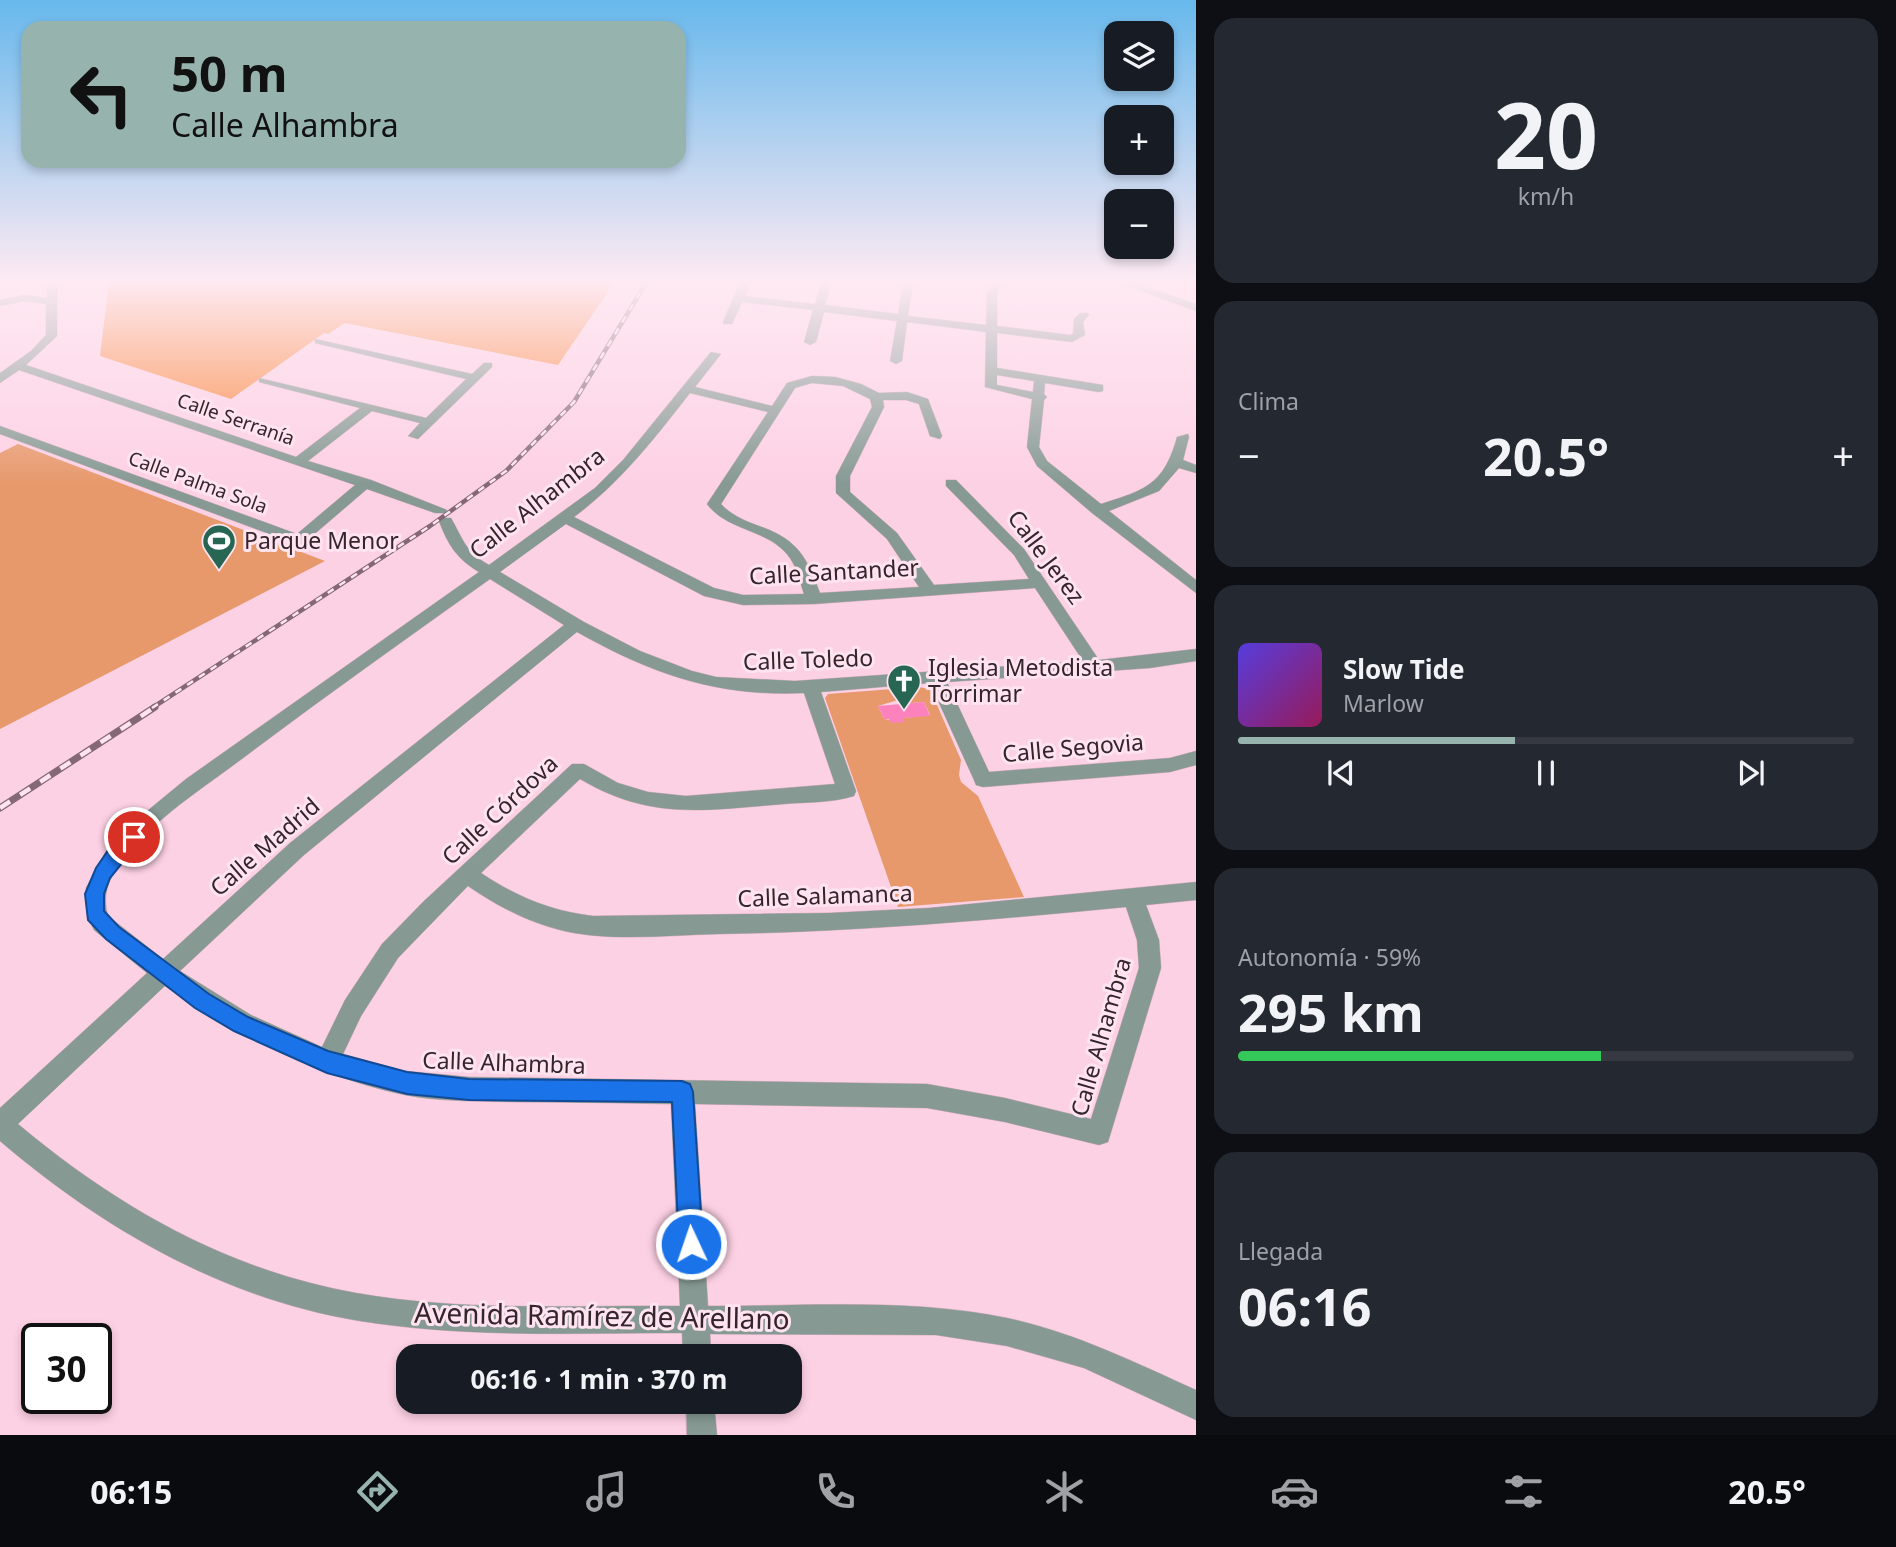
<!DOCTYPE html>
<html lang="es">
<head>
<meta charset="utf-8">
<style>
	:root { --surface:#171b24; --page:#242831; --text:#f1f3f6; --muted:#9ea1a6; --line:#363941; --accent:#96b4ad }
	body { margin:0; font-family:"Noto Sans",sans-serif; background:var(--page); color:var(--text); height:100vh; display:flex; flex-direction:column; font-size:26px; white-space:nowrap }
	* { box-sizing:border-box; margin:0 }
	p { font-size:23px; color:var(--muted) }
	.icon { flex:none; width:38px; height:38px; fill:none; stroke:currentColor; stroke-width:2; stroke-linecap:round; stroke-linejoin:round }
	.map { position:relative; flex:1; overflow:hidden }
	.sheet { display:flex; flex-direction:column; gap:18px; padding:18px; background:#0d0f14; width:700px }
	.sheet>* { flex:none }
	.hud { position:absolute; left:21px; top:21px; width:665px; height:147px; border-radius:21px; box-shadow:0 4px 10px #0003; background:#96b4ad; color:#111; overflow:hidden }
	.tools { position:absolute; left:1104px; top:21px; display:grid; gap:14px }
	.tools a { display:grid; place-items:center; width:70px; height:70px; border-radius:14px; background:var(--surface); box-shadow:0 4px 10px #0003; font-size:35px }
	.speed { position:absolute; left:21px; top:1323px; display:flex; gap:14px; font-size:35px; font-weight:700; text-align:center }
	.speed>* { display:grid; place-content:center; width:91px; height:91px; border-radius:50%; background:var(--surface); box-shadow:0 4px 10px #0003; line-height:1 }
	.speed .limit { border:4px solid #111; border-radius:10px; background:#fff; color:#111 }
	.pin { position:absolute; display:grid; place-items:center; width:60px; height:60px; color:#fff; margin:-30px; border:4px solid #fff; border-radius:50%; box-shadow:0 2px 7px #0007 }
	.me { position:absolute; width:77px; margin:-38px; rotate:357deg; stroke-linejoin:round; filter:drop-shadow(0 0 5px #0008) }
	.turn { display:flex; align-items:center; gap:24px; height:147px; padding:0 35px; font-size:32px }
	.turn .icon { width:91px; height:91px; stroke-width:2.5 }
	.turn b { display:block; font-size:49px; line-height:60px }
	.big { font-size:52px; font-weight:700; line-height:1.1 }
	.sheet .card { flex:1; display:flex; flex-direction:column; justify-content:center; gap:10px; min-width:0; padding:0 24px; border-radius:21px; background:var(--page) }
	.sheet .dial { align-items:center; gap:0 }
	.dial b { font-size:91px; line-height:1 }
	.song { display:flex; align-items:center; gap:21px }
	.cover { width:84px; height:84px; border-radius:10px; background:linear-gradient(135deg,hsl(250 70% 55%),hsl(330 70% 35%)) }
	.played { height:7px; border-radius:4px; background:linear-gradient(90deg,var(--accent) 45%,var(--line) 45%) }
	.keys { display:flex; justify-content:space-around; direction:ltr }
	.heat { display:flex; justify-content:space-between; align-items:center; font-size:38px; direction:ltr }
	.charge { height:10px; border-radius:5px; background:linear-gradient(90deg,#34c759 59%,var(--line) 0) }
	.trip { position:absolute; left:396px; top:1344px; width:406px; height:70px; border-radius:21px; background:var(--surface); box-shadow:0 4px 10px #0003; font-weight:700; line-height:70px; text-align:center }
	.tabs { display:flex; height:112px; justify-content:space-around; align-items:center; background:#090b0e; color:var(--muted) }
	.tabs .icon { width:49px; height:49px }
	.tabs .on { color:var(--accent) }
	.tabs b { font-size:32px; color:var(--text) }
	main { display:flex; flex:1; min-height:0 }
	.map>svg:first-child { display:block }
</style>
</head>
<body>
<main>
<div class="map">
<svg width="1196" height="1435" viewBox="0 0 1196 1435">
	<rect width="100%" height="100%" fill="#fdd1e4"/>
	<g fill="#e7996c" fill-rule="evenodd">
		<path d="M18,444L325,561L0,729V453Z"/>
		<path d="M918,687L930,689L961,760L959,775L961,782L978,796L1024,897L898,907L825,698L828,694ZM898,700L900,704L924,702L930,715L903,718L904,722L884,719L878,706Z"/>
	</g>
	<path fill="#f9893e" d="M109,283H614L558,365L345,323L328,334L324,333L231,399L100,356Z"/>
	<path fill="#fc82be" d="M924,702L930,716L903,718L905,722L891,723L889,719H884L878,706Z"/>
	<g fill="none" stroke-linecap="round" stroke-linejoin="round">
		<g stroke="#d5aebf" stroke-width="1">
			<g id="minor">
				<path d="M47,283H57V336L26,365L296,457L360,408L259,382V378L426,418L466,379L315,343V339L472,374L484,363H492V367L418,439L408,436L420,423L372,411L308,461L371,480L447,510L445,513H435L367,489L304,543L299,545L0,434V426L297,534L355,485L19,370L0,383V373L31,351L46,335V304L25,301L0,306V300L25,295L47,298Z"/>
				<path d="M740,283H750L745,296L815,304L821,283H831L825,305L898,314L903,283H913L908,316L986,325L987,292L992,283H999L1001,285L997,292V326L1070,335L1073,334L1074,319L1080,313H1088L1089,315L1083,322L1085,335L1072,342L997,333V368L1103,385V391L1099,392L1045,383L1044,394L1047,397L1044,400L1039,447L1047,461L1101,504C1145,490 1164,485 1177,437L1188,434L1189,437L1183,460L1196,465V473L1179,468L1159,491L1109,511L1196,580V593L1092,513L1037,466L1027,447L1032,399L985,387L986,332L907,322L902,361L896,364L890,361L897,321L824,312L816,342L810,345L804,342L813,310L742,302L732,324H724L723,322ZM997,375L1034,381L1033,392L997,385Z"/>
				<path d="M1120,283H1134L1196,304V311Z"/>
				<path d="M711,352L721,354L695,387L772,406L787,383L812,376L835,377L861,384L879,393L907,392L928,399L942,436L940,439L930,436L919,404L906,400H883L884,407L850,476V492L897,533L934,585L1029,579L1014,555L946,486V480H956L1024,549L1099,660L1196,649V661L1150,668L947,682L989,772L1170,758L1196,751V765L1170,772L983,787L976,785L974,780L930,683L821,692L856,791L854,796C832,803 806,802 784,804C705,810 651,821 580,779L481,873C517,897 551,911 593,916L829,913L929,908L1196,882V900L1146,905L1159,940L1161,968L1108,1142L1099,1145L1005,1122L927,1108L695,1104L708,1306C805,1306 911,1298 1007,1318C1073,1332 1134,1362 1196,1390V1420L1084,1368L1007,1346L936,1335L710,1334L711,1356H683L682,1333C575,1333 466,1338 360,1321C224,1299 103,1229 0,1141V1108L147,973L94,930L87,915L86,888L107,850L135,821L186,779L479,572C457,559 448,545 439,521L441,518H451C464,541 465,551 489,565L595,488L623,460ZM812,383L843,386L870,399L872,407L836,476V493L887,539L919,587L820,593C806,556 798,540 759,526C745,521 731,515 721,504L795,388ZM690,393L768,412L707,504C728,532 770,529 790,558C797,568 800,582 804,594L743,595L714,588L574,517C621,482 654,439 690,393ZM566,524L704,596L743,605L814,604L1035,588L1083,661L795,681L716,677L692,671L640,651L584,622L500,572ZM490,579L564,625L290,843L163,959L108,916C103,900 106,885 115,871C145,825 196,793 239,761C321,699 406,639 490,579ZM577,632C652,674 716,697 804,693L835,784L686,796L648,792L618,783L584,764H572L424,901L382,944L345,1000L322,1047L251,1015L180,971L304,855ZM468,886C500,908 535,926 574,933C620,941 671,935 718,934C855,932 990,920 1126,907L1137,940L1139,968L1091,1119L1005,1098L927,1084L469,1077L405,1071L343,1054L361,1016L398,958ZM165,986C239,1036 317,1076 405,1095C441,1102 480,1101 516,1102C568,1102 619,1103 671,1104L680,1306C573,1305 463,1312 356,1293C227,1270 117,1207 18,1124Z"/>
				<path d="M686,1402H714L717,1435H687Z"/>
			</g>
		</g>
		<use href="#minor" fill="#869a93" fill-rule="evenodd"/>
		<g stroke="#846974" stroke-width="4.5">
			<path id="rail-far1" d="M152,708L430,526L506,471L574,402L646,283"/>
		</g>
		<g stroke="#846974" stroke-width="7">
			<path id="rail" d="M0,808L155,707"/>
		</g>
		<use href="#rail-far1" stroke="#ffe4ef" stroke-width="2.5" stroke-dasharray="7" stroke-linecap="butt"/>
		<use href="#rail" stroke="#ffe4ef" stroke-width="4.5" stroke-dasharray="12" stroke-linecap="butt"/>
	</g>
	<linearGradient id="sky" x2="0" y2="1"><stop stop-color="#67b8ec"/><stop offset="0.58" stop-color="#feeaf3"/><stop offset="1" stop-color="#feeaf3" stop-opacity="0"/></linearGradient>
	<rect width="1196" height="484" fill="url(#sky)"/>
	<path fill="#1a73e8" stroke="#114b97" stroke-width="2" d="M134,829L143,837L110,878L104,894V911L119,927L209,994L248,1017L328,1051L407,1072L469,1079L682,1081L690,1084L693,1092L703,1244L699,1252L691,1256L682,1252L679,1244L672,1102L469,1100L407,1094L327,1073L234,1031L195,1008L106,939L88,920L85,894L96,868L109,849Z"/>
	<defs>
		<g id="stadium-pin" transform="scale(1.75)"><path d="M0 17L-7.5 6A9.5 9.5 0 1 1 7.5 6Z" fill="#266653" stroke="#ffe4ef"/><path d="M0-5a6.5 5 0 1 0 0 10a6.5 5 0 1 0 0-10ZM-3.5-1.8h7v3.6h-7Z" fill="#fff"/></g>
		<g id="church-pin" transform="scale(1.75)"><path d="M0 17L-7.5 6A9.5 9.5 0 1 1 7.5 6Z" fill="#266653" stroke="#ffe4ef"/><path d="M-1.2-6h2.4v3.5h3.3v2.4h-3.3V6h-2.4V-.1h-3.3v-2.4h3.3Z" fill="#fff"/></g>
	</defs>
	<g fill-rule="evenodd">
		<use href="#stadium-pin" x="219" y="541"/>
		<use href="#church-pin" x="904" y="681"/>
	</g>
	<g text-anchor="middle" stroke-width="6" stroke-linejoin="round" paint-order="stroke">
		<g font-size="19" fill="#34242b" stroke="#ffe4ef">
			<text transform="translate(236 419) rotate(19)" y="7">Calle Serranía</text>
			<text transform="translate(198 482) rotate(20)" y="7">Calle Palma Sola</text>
		</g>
		<g font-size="23" fill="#34242b" stroke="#ffe4ef">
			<text transform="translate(537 503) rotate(-38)" y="8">Calle Alhambra</text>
			<text transform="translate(1046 557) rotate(53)" y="8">Calle Jerez</text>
			<text transform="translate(834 572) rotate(-3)" y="8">Calle Santander</text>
			<text transform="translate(808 660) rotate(-2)" y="8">Calle Toledo</text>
			<text transform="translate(1073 748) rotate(-5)" y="8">Calle Segovia</text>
			<text transform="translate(500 810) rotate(-43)" y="8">Calle Córdova</text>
			<text transform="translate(265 847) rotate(-41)" y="8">Calle Madrid</text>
			<text transform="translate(825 896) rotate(-2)" y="8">Calle Salamanca</text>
			<text transform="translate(1101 1037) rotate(-74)" y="8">Calle Alhambra</text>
			<text transform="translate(504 1063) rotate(2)" y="8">Calle Alhambra</text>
		</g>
		<g font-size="23" fill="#34242b" stroke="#ffe4ef" text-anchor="start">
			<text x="244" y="549">Parque Menor</text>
			<text x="928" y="676">Iglesia Metodista<tspan x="928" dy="26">Torrimar</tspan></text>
		</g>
		<g font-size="28" fill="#34242b" stroke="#ffe4ef">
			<text transform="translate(602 1316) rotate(1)" y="10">Avenida Ramírez de Arellano</text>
		</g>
	</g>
</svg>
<div class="tools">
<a><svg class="icon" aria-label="layers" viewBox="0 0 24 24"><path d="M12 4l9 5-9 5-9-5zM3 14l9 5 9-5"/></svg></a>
<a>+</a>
<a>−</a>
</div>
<div class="speed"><div class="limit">30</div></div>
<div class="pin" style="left:134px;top:837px;background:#d93025"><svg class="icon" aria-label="arrive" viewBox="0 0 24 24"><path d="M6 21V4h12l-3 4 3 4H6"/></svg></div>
<svg class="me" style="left:691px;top:1244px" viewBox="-20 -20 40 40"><circle r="17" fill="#1a73e8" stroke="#fff" stroke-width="3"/><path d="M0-11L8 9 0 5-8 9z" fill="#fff"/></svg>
<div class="trip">06:16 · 1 min · 370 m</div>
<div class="hud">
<div class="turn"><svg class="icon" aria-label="left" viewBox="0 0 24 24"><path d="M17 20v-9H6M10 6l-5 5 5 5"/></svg><div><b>50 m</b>Calle Alhambra</div></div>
</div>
</div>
<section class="sheet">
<div class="card dial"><b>20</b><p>km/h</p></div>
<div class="card"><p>Clima</p>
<div class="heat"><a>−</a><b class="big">20.5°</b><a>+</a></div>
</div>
<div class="card">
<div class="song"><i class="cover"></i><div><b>Slow Tide</b><p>Marlow</p></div></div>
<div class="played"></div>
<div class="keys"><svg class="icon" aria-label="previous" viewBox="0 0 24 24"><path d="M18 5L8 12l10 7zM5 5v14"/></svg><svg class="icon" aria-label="pause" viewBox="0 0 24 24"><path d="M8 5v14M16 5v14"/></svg><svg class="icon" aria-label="next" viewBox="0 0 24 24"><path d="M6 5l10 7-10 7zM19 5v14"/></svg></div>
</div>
<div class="card"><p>Autonomía · 59%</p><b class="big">295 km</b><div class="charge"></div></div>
<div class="card"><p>Llegada</p><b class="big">06:16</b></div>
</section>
</main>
<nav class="tabs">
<b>06:15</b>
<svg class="icon on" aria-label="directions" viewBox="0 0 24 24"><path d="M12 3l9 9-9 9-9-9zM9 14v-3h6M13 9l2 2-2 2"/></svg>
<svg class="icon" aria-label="music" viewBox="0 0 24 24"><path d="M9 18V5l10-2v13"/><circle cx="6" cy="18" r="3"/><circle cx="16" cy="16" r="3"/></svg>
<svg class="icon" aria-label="phone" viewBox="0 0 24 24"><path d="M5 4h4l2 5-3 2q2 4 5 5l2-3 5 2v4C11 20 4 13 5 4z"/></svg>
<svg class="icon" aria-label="climate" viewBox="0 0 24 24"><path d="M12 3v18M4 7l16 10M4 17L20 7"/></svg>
<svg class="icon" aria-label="car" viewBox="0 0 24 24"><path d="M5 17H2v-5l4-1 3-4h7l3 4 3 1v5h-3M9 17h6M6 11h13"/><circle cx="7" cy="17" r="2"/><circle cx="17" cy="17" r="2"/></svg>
<svg class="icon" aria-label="filters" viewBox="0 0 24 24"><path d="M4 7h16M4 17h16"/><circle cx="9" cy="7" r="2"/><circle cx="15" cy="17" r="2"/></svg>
<b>20.5°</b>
</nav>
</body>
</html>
